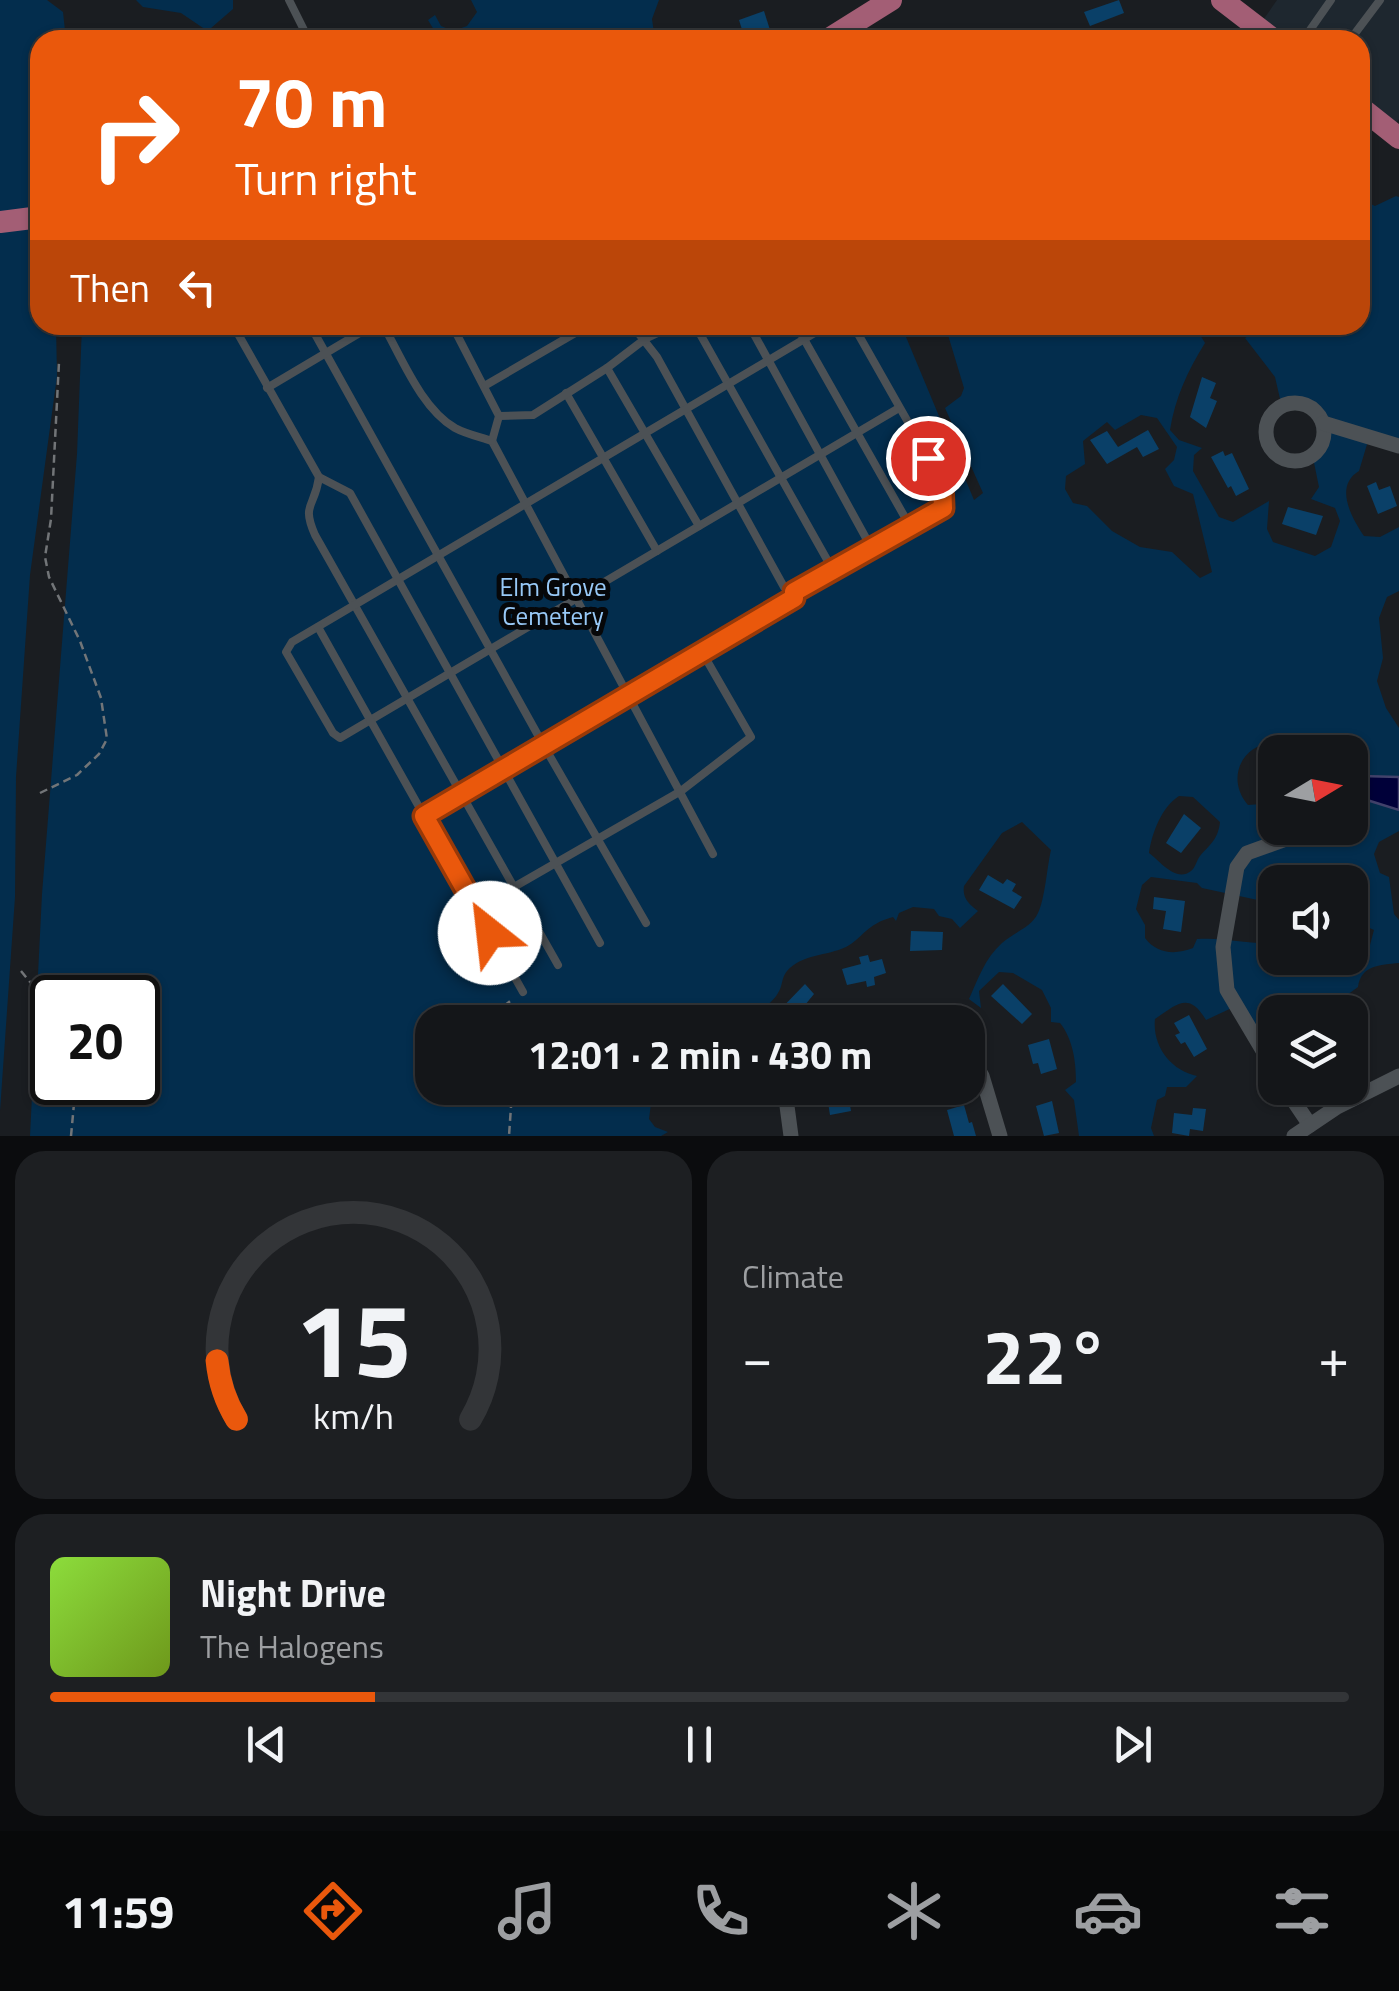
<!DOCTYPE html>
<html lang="en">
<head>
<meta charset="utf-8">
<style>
	:root { --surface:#141619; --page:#1d1f22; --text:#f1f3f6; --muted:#9d9fa2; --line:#333538; --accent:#ea580c }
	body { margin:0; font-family:"Titillium Web",sans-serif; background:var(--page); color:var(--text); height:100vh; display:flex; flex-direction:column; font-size:38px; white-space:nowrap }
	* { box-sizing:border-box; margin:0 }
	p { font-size:32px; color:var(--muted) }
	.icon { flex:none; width:55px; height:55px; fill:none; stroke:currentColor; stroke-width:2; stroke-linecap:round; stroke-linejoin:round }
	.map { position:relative; height:1136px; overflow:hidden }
	.drawer { display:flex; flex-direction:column; gap:15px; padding:15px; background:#0b0c0e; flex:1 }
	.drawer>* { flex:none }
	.banner { position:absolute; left:30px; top:30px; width:1340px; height:305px; border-radius:30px; box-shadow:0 2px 8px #0004,0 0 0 2px var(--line); background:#ea580c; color:#fff; overflow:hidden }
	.needle { width:65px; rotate:80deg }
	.fabs { position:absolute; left:1258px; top:735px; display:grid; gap:20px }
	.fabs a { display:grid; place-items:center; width:110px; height:110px; border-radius:20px; background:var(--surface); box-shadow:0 2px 8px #0004,0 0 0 2px var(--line); font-size:50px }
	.speed { position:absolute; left:30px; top:975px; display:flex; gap:20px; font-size:50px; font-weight:700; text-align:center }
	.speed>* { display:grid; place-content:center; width:130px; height:130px; border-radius:50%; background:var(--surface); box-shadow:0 2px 8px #0004,0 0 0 2px var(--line); line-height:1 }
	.speed .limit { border:5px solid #111; border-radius:15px; background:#fff; color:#111 }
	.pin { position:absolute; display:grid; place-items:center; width:85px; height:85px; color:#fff; margin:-42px; border:5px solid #fff; border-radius:50%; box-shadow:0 2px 10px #0007 }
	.me { position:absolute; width:110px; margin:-55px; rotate:331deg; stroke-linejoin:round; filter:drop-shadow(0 0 8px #0008) }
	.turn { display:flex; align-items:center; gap:35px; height:210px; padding:0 40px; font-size:45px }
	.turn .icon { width:130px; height:130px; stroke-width:2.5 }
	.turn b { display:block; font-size:70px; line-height:85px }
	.then { display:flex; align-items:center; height:95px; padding:0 40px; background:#0003; gap:20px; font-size:38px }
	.big { font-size:75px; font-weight:700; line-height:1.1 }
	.drawer .widget { flex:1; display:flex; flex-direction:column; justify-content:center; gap:15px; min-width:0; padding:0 35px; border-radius:30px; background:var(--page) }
	.drawer .dial { align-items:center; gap:0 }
	.dial svg { height:260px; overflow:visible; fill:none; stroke:var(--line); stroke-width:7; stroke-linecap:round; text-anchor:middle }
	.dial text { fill:var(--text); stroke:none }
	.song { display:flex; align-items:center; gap:30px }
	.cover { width:120px; height:120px; border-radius:15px; background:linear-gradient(135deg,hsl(90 70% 55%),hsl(80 70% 35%)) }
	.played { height:10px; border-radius:5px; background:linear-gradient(90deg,var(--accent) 25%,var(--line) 25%) }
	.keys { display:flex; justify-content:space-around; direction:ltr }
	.heat { display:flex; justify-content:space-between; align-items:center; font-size:55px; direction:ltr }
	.drawer .tiles { flex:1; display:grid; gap:15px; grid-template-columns:1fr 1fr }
	.widget:last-child { grid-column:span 2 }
	.trip { position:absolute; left:415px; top:1005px; width:570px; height:100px; border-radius:30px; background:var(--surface); box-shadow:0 2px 8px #0004,0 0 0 2px var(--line); font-weight:700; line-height:100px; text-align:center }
	.tabs { display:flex; height:160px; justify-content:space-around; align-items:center; background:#08090a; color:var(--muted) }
	.tabs .icon { width:70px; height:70px }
	.tabs .current { color:var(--accent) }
	.tabs b { font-size:45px; color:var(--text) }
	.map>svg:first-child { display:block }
</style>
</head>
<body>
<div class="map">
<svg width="1399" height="1136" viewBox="0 0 1399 1136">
	<rect width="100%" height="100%" fill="#1a1d21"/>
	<path fill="#1e272f" d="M1277,0H1399V119L1391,129L1360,105V40H1276L1259,26Z"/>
	<g fill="#032d4d" fill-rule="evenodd">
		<path d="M0,0H47L63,12L66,40H40V325H56L57,376L30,575L16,777L15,897L0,1111Z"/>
		<path d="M136,0H233V9L211,28L212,34L181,13L143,7Z"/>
		<path d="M471,0H659L652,19L655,40H440L428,20L435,15L441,26L453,31L467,26L477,12Z"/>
		<path d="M1396,196L1399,197V450L1368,441L1359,471C1334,486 1351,517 1364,536L1380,537L1399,527V591L1387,597L1379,618L1383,658L1377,681L1386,708L1399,728V777L1361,776L1351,781L1350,787V752C1339,752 1328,754 1317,752C1304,751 1292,744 1278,743C1244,741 1224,777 1248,805L1275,803V828H1285L1286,832L1299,828H1350V790L1367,800L1399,810V831L1379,842L1374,854L1380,873L1389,877L1394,914L1399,920V963C1380,965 1361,965 1358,987L1347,995L1345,1012H1275V1044L1265,1051L1236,1006L1206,1020C1189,991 1177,1004 1155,1019C1152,1046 1171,1071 1197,1076L1186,1087H1167L1165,1096L1157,1100L1151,1128L1154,1136H1079L1074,1100L1065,1090L1076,1082C1076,1062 1073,1039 1060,1023L1051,1022V1008L1042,990L1013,973L999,972L979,991L981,1008L969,999C978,979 985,958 1002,943C1014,932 1031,928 1038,913C1045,899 1047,867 1051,850L1022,822L1002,833L964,886C962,898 969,904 978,911L960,928L952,919L939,916L934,909L913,907L899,913L896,921L893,917C866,924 863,938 846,947C827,956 802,954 787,971C781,978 783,986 778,993C775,999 767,1005 762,1011V1022H432V1088H653L649,1119L655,1127L668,1132L661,1136H30L42,894L77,454L82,325H901L974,500L983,493L945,408L961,396L964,388L945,325H1194L1205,343C1188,370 1175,398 1170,430L1179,440L1202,448L1194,455L1193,471L1219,517L1233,522L1269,501L1267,529L1273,542L1315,556L1331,547L1340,521L1335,508L1311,499L1319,487L1311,448L1328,419L1294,403H1281L1275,377L1245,338L1265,325H1360V199L1375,206ZM1141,415L1157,418L1177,447L1174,460L1165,469L1174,486L1193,494L1212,572L1200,578L1172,552L1140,547L1112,531L1087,506L1073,503L1065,489L1066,476L1085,464L1083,441L1107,422L1115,430ZM1179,796L1193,797L1220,822C1218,840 1210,844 1200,856C1196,861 1196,867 1191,871C1176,883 1160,861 1149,853C1152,832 1162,807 1179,796ZM1151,877L1197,883L1202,888L1267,902L1275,899V882H1350V919L1374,930L1370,945L1350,952V958H1337L1328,968L1303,976L1279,962L1272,943C1245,944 1224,937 1197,939L1193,948C1175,955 1157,954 1145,938V925L1136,909L1142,885ZM52,998H138V1082H52Z"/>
	</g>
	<path fill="#000039" stroke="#42426b" stroke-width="2.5" d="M1361,776L1399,777V810L1367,800L1350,790L1351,781Z"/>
	<g fill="#0a4068">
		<path d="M1119,0L1124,13L1090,26L1084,12Z"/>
		<path d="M764,11L770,30L745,39L739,20Z"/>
		<path d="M1202,377L1216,383L1210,398L1217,401L1206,428L1190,417Z"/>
		<path d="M1148,430L1159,449L1143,457L1137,447L1107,464L1090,440L1107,431L1118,447Z"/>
		<path d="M1223,451L1225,456L1232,453L1249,489L1236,496L1231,486L1228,488L1211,457Z"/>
		<path d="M1376,482L1379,490L1390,486L1397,506L1378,514L1367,486Z"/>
		<path d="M1288,507L1323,516L1316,535L1282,524Z"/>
		<path d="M1184,814L1201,828L1181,853L1166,843Z"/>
		<path d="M988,875L1003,884L1007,879L1016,884L1012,891L1022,897L1014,909L979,890Z"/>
		<path d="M1154,897L1185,901L1181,932L1163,929L1166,911L1153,909Z"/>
		<path d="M911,931L943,932L942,950L910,951Z"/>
		<path d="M868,955L870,962L882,959L886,973L874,977L875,985L867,987L866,981L847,985L842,969L861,964L859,957Z"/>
		<path d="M805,984L814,994L791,1022H781L774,1016Z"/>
		<path d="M1003,984L1032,1014L1022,1024L991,996Z"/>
		<path d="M1189,1015L1207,1049L1194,1057L1185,1042L1181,1044L1175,1035L1180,1033L1174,1023Z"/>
		<path d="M1049,1039L1057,1069L1041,1074L1038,1063L1033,1064L1028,1045Z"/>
		<path d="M829,1088H847L851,1111L830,1115L827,1096L830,1095Z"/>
		<path d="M1052,1101L1059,1133L1044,1136L1036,1106Z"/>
		<path d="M964,1105L969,1123L972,1122L976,1136H954L947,1110Z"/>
		<path d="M1193,1108L1206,1109L1203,1131L1190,1129L1189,1136L1172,1133L1174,1113L1192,1115Z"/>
	</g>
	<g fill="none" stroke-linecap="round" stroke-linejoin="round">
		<g stroke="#727578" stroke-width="2.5" stroke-dasharray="8 5" stroke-linecap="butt">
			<path d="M40,793L77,775L99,754L107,739L101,698L80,641L49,577L45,557L51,519L59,362"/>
			<path d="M21,971L30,982L70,998"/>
			<path d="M483,1022L513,999"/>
			<path d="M509,1088L512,1092L509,1136"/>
			<path d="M71,1136L76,1082"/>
		</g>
		<g stroke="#4c5155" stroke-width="8">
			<path d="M289,0L309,40"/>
			<path d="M1303,40L1331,0"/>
			<path d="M1350,40L1380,0"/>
			<path d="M233,325L319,477C315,508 301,503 315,535L558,965"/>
			<path d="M310,325L544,746L646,923"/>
			<path d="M383,325C402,358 421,408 455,428C466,434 480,437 492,441L713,854"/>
			<path d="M452,325L499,416L492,441"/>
			<path d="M632,325L657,357L784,587L794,592L943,508L942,482L853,325"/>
			<path d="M695,325L834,572"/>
			<path d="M749,325L872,549"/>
			<path d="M796,325L911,528"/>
			<path d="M828,325L292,642L286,652L333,733L340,738L899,408"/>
			<path d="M607,368L699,526"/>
			<path d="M486,385L589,325"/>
			<path d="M267,388L373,325"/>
			<path d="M566,393L657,551"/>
			<path d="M499,416L533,415L607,368L645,339L675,325"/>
			<path d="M319,477L350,493L600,943"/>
			<path d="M318,627L523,992"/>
			<path d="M424,816L794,597V592"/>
			<path d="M514,887L681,791L751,737L702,652"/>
		</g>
		<g stroke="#4c5155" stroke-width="15">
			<circle cx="1295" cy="432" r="29"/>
			<path d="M1323,423L1399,446"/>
			<path d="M844,1022L894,1013L930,1022"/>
			<path d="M968,1052L982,1076L1000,1136"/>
			<path d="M1275,1071L1227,990L1223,947L1237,867L1247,853L1289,838"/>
			<path d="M790,1088L787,1106L791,1136"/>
			<path d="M1285,1088L1310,1125"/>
			<path d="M1294,1136L1337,1107L1399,1076"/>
		</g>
		<g stroke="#a35e75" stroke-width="22">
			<path d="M1222,0L1274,40"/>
			<path d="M827,40L891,0"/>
			<path d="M1360,107L1399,138"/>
			<path d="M0,222L40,217"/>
		</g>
	</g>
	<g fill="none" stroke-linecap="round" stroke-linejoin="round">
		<g stroke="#983908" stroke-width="25">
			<path id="route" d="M490,933L424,816L794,598V592L943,508L942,482L928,458"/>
		</g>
		<use href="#route" stroke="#ea580c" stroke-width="18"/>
	</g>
	<g text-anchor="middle" stroke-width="10" stroke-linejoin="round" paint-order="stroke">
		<g font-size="25" fill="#98c9f7" stroke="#060709">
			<text x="553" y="596">Elm Grove<tspan x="553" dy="29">Cemetery</tspan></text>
		</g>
	</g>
</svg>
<div class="fabs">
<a><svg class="needle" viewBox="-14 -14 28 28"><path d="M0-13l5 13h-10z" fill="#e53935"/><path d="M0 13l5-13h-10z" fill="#9d9fa2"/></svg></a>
<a><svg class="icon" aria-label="sound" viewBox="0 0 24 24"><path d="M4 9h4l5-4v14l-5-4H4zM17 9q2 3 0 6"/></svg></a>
<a><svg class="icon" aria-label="layers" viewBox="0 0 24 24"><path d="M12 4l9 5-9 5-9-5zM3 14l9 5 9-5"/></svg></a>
</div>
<div class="speed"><div class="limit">20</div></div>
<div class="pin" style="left:928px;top:458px;background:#d93025"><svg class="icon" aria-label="arrive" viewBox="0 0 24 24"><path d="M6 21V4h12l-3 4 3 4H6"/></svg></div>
<svg class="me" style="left:490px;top:933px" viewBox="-20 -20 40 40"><circle r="19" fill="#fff"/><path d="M0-13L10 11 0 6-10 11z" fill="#ea580c"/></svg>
<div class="trip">12:01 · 2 min · 430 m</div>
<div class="banner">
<div class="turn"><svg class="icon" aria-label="right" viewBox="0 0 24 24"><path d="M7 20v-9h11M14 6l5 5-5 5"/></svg><div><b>70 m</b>Turn right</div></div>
<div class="then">Then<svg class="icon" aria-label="left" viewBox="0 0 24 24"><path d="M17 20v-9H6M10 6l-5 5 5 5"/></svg></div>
</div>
</div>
<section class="drawer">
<div class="tiles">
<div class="widget dial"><svg viewBox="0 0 100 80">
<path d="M14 69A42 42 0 1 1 86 69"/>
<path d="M14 69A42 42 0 0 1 8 51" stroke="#ea580c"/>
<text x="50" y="56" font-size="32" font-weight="700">15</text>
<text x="50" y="72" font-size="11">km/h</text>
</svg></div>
<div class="widget"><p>Climate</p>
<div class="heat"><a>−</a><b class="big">22°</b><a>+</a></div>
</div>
<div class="widget">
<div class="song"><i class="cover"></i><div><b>Night Drive</b><p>The Halogens</p></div></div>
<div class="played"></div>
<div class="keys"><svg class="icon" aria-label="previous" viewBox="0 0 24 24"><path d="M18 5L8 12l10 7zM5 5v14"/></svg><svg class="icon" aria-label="pause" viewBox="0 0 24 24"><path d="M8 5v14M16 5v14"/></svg><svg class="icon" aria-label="next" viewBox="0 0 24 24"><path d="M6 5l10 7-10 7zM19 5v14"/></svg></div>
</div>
</div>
</section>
<nav class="tabs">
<b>11:59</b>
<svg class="icon current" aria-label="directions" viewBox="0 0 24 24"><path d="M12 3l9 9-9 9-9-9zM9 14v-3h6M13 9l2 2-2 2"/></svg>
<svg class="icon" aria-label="music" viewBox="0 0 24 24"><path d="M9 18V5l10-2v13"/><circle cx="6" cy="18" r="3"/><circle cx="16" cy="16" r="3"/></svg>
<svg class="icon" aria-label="phone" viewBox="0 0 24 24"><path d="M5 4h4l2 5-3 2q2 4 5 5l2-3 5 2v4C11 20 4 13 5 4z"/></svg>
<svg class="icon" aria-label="climate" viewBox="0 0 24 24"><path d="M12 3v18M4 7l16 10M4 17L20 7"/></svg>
<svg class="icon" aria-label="car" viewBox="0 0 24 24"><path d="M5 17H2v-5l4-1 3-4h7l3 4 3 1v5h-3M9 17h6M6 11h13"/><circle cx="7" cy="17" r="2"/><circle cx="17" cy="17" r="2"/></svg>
<svg class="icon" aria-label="filters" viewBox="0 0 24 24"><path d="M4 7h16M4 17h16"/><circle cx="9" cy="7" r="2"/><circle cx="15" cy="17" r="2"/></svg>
</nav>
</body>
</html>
